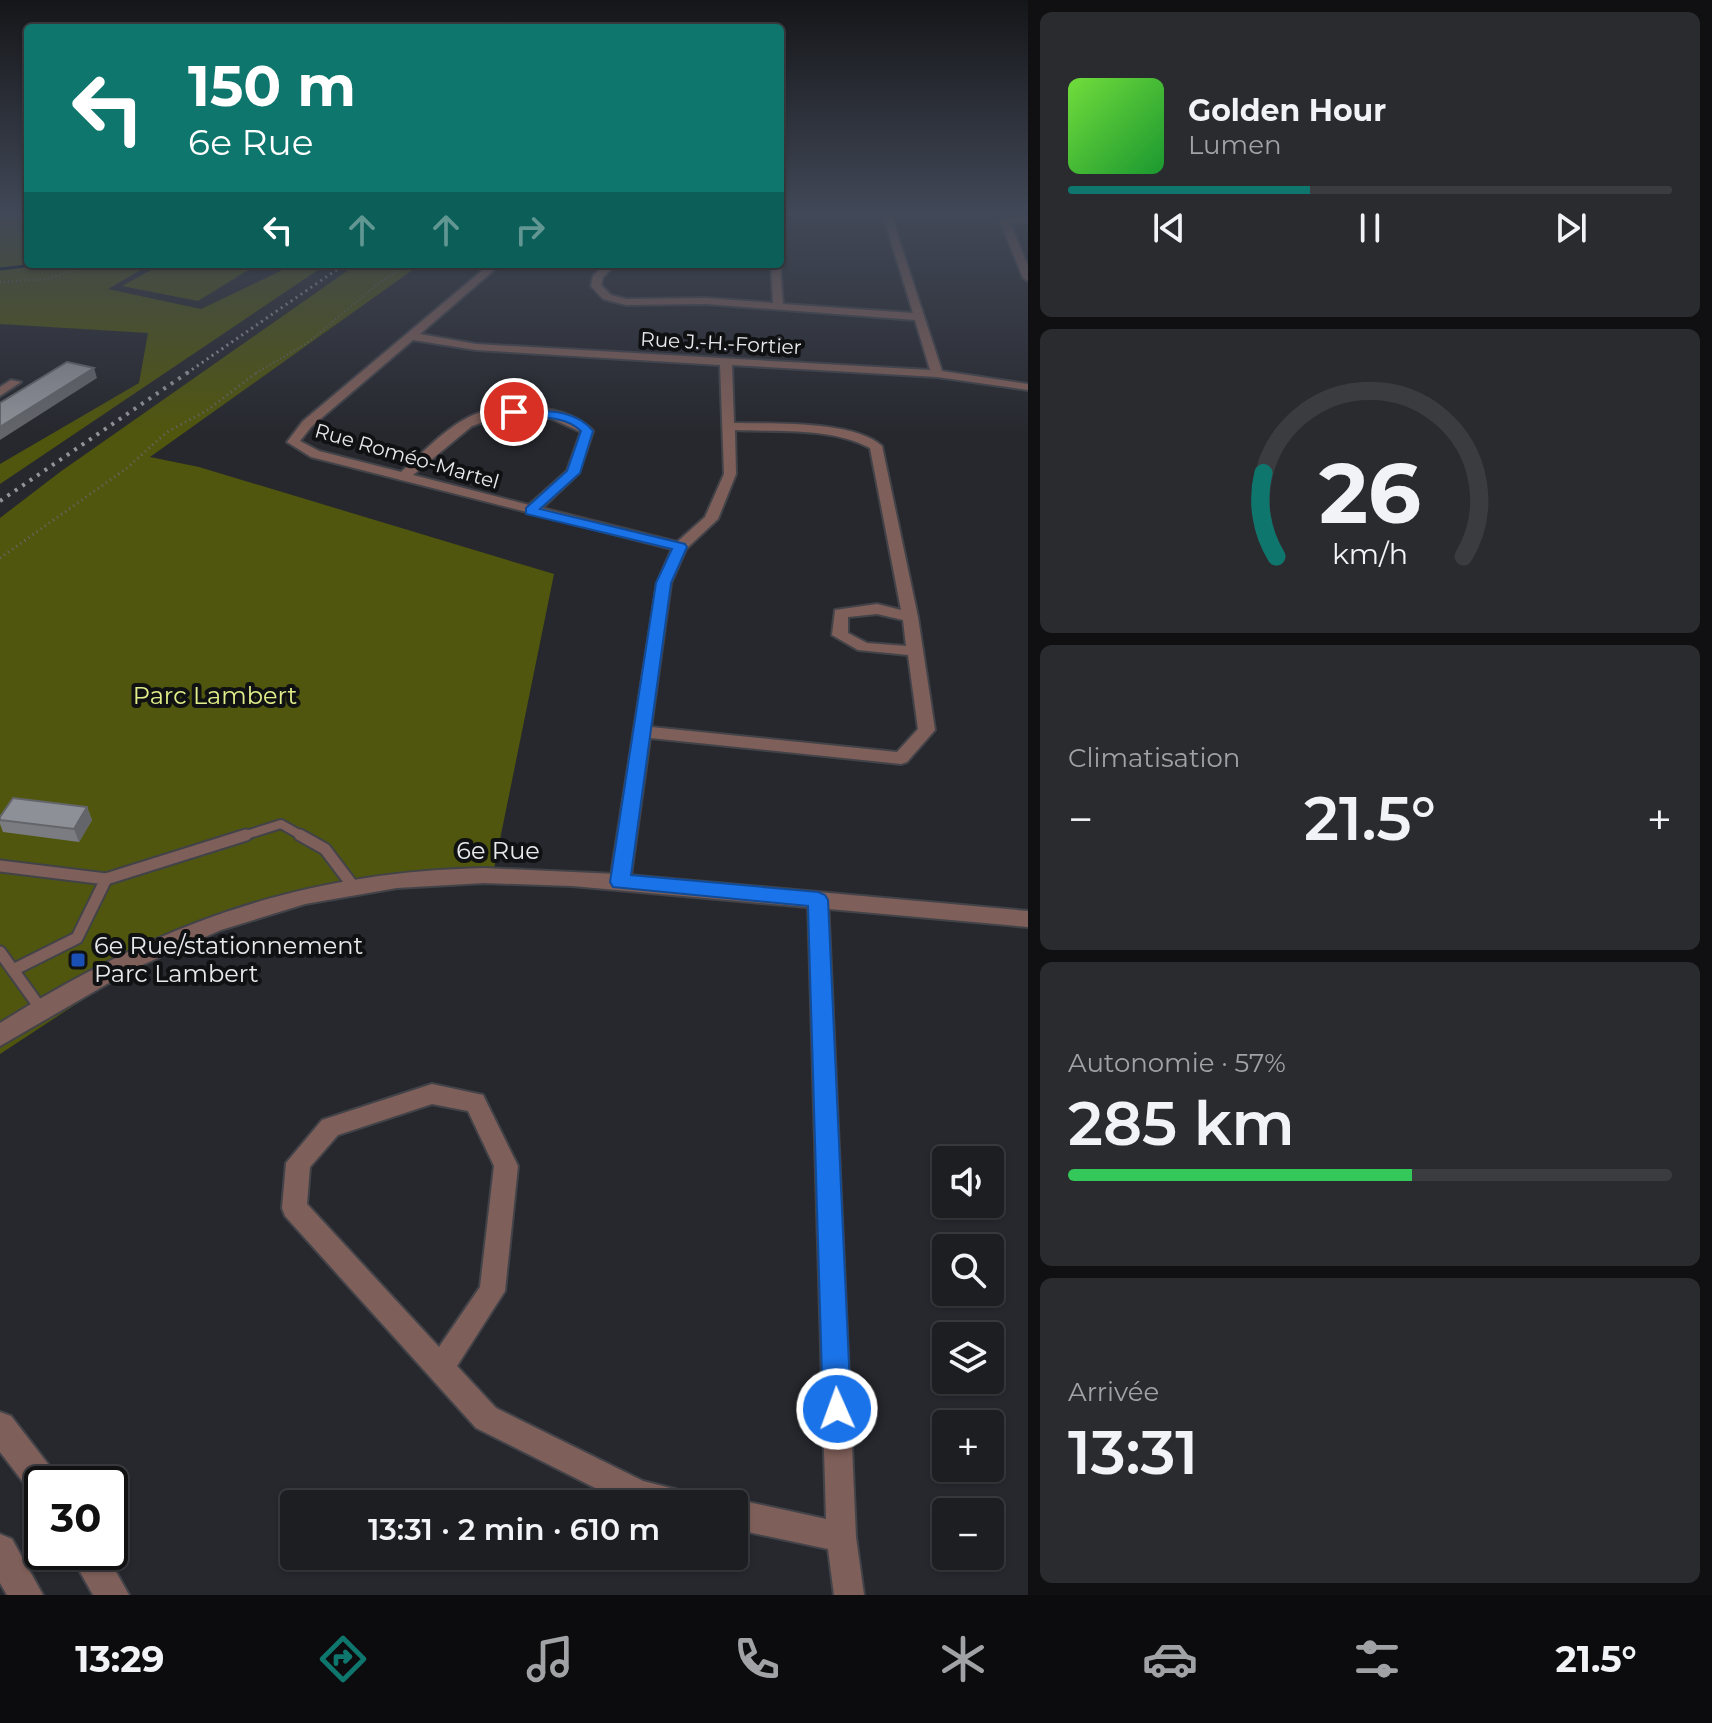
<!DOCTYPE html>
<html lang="fr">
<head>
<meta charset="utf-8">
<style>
	:root { --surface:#1d1e22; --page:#2a2b2f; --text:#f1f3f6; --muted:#a0a2a5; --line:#3b3c40; --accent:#0f766e }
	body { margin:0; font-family:Montserrat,sans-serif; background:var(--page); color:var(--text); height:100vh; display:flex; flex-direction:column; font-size:30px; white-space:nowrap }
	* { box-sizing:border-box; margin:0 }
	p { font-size:26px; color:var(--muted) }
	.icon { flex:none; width:44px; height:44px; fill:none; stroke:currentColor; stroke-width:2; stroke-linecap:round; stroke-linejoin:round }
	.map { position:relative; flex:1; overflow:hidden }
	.details { display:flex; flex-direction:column; gap:12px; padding:12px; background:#101013; width:684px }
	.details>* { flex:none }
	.guide { position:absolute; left:24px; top:24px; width:760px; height:244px; border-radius:8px; box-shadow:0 2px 6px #0004,0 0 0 2px var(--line); background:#0f766e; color:#fff; overflow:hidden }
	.controls { position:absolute; left:932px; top:1146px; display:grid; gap:16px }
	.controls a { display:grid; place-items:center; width:72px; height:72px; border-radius:8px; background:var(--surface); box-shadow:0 2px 6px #0004,0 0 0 2px var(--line); font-size:40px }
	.speed { position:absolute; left:24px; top:1466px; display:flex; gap:16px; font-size:40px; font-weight:700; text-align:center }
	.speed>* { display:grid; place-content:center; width:104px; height:104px; border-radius:50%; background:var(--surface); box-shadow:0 2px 6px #0004,0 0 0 2px var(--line); line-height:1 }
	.speed .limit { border:4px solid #111; border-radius:12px; background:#fff; color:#111 }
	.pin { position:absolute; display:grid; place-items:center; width:68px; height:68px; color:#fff; margin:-34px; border:4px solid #fff; border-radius:50%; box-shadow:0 2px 8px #0007 }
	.me { position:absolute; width:88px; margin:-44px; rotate:358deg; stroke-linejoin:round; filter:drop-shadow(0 0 6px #0008) }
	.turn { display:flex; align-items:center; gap:28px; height:168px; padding:0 32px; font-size:36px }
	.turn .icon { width:104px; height:104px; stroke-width:2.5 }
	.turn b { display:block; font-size:56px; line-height:68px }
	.lanes { display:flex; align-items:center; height:76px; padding:0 32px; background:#0003; justify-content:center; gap:40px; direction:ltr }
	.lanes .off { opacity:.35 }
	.big { font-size:60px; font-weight:600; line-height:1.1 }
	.details .tile { flex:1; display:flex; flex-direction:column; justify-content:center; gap:12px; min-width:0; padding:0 28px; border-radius:12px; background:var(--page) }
	.details .dial { align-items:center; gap:0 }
	.dial svg { height:208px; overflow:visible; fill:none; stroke:var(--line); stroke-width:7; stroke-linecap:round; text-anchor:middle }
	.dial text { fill:var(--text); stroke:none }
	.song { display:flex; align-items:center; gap:24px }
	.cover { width:96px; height:96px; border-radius:12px; background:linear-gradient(135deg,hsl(100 70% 55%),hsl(130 70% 35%)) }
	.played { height:8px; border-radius:4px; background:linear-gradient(90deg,var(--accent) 40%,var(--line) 40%) }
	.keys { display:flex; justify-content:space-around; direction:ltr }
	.heat { display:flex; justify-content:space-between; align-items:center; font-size:44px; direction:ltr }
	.charge { height:12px; border-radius:6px; background:linear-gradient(90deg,#34c759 57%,var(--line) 0) }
	.trip { position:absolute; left:280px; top:1490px; width:468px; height:80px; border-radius:8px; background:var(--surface); box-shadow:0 2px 6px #0004,0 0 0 2px var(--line); font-weight:600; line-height:80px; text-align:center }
	.dock { display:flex; height:128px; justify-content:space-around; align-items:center; background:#0c0c0e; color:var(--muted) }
	.dock .icon { width:56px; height:56px }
	.dock .on { color:var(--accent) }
	.dock b { font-size:36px; color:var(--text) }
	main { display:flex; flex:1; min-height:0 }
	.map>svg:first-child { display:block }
</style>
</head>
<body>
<main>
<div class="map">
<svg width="1028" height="1595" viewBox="0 0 1028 1595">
	<rect width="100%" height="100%" fill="#27282e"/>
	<g fill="#50560d">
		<path d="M0,212H28V264H151L108,289L201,309L295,264H327L0,484V464L139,383L148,333L0,324Z"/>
		<path d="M162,264H258L198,301L122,286Z"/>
		<path d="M357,264H421L150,457L199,467L554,574L494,869L345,882L189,930L0,1054V518L60,472Z"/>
	</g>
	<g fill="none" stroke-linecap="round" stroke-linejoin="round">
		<path stroke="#00132a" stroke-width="3" d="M0,269L43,264"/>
		<g stroke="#424349" stroke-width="12">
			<path id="service-far1" d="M240,837L281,824L304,837"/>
		</g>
		<g stroke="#424349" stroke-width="15">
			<g id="service">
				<path d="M300,835L325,849L353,886"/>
				<path d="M0,866L106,879L77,938L13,970"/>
				<path d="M106,879L246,835"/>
				<path d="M0,952L41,1009"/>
			</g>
		</g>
		<g stroke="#424349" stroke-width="4">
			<g id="minor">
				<path d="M882,212H890L942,371L1028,384V390L937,377L732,365L734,423C772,424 853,420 882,446L918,617L935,730L907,762L901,764L650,738L630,882L627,887H613L610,882L657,583L672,549L311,457L287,442L303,421L490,264H501L420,334L476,344L930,370L915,320L706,304L626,305L603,299L591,286L593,276L605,264H616L603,277L601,285L611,295L626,299L706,298L773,303L771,264L780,263L783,304L913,313ZM413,340L476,350L720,365L724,474L705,517L677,542L542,508L579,473L593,431C566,403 503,401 469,417C444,429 422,454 401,472L319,451L300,441L311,427ZM501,416L550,418L581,432L567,471L529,505L413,475L472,426ZM735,430C778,432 831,427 870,448L901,610L877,604L835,610L832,635L858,650L908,655L918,729L897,752L651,727L671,583L686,549L718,519L736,474ZM877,614L903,620L906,646L867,643L848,633V617Z"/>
				<path d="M1028,215V221L1010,223L1028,266V281L1023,278L1000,221Z"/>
				<path d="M11,380L21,382L0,396V387Z"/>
				<path d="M818,893L825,895L828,900L856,1537L864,1595H834L828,1549L734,1529V1504H724L734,1499L826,1519L808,900L811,895Z"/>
				<path d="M432,1084L483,1095L518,1166L505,1291L457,1366L496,1408L643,1481L694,1494L698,1504H627L476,1428L285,1216L282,1208L286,1163L322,1120ZM432,1104L468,1111L494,1166L480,1287L439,1347L307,1204L310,1167L338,1135Z"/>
			</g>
		</g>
		<g stroke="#424349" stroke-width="4">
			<g id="tertiary">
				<path d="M484,868L616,874L1028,911V927L572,886L484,883L397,888L305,904L221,930L133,969L0,1046V1023C156,925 299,872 484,868Z"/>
				<path d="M0,1412L11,1416L55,1473L60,1484H42V1499L33,1495L0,1452Z"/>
				<path d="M0,1534L12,1539L43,1595H7L0,1583Z"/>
				<path d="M69,1552H105L129,1595H93Z"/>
			</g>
		</g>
		<g stroke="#67686e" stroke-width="2" stroke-dasharray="1 3" stroke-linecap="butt">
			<path d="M0,215L16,216L28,212"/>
			<path d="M0,282L46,279L99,264"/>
			<path d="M256,373L307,343L379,283L409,264"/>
		</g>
		<path stroke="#67686e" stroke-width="3" stroke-dasharray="1 4" stroke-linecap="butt" d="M0,558L127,468L167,432L206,411L259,371"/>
		<use href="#service-far1" stroke="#7f5f59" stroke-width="8"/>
		<use href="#service" stroke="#7f5f59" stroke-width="11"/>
		<use href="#minor" fill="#7f5f59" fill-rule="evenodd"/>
		<use href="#tertiary" fill="#7f5f59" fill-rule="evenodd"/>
		<path stroke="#939499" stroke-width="3" stroke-dasharray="2 4" stroke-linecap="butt" d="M187,373L345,264"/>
		<path stroke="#939499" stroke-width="4" stroke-dasharray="3 6" stroke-linecap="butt" d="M0,501L190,371"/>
	</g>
	<path fill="#7a7c82" d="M87,807L92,820L79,842L3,832L0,824V817Z"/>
	<g fill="#63656a">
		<path d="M94,368L97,378L0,440V427Z"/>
		<path d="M87,807L92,820L79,842L74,829Z"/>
	</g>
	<g fill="#8e9097" stroke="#63656a" stroke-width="2">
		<path d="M67,362L94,368L0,427V403Z"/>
		<path d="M13,798L87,807L74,829L0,820V817Z"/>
	</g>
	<linearGradient id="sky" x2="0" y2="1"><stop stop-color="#151619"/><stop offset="0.49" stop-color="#414857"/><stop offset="1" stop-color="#414857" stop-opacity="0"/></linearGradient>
	<rect width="1028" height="435" fill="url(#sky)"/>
	<path fill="#1a73e8" stroke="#114b97" stroke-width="2" d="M514,409C541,411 575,408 593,431L580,473L540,509L685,544L687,547L671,583L631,875L818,892L825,895L828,900L851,1409L846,1419L837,1423L827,1419L823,1409L808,906L613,887L610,882L656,583L672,549L526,514V508L567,471L581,431C563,413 533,419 509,415L508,412Z"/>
	<rect fill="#1a4fb4" stroke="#101113" stroke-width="3" x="70" y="952" width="16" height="16" rx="4"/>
	<g text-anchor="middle" stroke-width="8" stroke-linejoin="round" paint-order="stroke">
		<g font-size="20" fill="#e8e9ed" stroke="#101113">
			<text transform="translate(721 343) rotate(3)" y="7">Rue J.-H.-Fortier</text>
			<text transform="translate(407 456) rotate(16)" y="7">Rue Roméo-Martel</text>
		</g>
		<g font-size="24" fill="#e2ee89" stroke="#101113">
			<text x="215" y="704">Parc Lambert</text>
		</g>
		<g font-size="24" fill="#e8e9ed" stroke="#101113">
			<text x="498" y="859">6e Rue</text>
		</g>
		<g font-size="24" fill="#e8e9ed" stroke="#101113" text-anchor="start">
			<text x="94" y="954">6e Rue/stationnement<tspan x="94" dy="28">Parc Lambert</tspan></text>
		</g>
	</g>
</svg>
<div class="controls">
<a><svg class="icon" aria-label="sound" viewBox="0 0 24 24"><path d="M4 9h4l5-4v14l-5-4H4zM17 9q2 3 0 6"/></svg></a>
<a><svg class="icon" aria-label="search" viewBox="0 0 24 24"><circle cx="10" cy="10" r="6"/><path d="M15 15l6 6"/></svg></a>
<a><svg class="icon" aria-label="layers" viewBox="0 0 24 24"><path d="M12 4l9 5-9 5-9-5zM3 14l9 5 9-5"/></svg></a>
<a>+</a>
<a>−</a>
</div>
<div class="speed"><div class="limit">30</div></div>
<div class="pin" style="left:514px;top:412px;background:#d93025"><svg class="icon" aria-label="arrive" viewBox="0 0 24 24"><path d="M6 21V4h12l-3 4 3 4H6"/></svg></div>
<svg class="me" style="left:837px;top:1409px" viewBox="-20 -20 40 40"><circle r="17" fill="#1a73e8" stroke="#fff" stroke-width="3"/><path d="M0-11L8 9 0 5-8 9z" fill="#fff"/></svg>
<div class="trip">13:31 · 2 min · 610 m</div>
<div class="guide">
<div class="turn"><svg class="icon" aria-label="left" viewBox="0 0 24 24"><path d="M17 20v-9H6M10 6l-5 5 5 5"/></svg><div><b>150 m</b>6e Rue</div></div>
<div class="lanes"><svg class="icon" aria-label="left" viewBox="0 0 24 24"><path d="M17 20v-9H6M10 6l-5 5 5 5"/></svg><svg class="icon off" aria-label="ahead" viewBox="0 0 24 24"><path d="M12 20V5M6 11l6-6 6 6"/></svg><svg class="icon off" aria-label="ahead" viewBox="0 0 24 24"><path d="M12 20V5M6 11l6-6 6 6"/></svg><svg class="icon off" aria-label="right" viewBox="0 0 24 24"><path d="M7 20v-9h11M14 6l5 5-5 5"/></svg></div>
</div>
</div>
<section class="details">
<div class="tile">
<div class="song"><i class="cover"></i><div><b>Golden Hour</b><p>Lumen</p></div></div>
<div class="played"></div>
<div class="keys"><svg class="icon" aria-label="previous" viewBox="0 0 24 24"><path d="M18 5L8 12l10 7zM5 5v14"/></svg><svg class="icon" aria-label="pause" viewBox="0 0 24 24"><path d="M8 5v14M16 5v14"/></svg><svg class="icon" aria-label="next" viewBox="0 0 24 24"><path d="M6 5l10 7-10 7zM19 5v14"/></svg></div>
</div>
<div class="tile dial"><svg viewBox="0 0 100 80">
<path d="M14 69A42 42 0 1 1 86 69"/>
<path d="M14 69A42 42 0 0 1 9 37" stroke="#0f766e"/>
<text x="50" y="56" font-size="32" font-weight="700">26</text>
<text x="50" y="72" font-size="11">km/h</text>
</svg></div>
<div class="tile"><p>Climatisation</p>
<div class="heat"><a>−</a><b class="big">21.5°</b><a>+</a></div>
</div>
<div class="tile"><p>Autonomie · 57%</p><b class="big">285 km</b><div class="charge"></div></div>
<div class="tile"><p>Arrivée</p><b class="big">13:31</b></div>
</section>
</main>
<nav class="dock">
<b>13:29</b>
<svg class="icon on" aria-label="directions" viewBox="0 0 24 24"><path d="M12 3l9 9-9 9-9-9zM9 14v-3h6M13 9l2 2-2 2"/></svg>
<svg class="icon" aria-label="music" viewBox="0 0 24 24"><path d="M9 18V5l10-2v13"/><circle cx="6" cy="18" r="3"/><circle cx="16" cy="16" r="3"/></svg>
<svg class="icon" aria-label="phone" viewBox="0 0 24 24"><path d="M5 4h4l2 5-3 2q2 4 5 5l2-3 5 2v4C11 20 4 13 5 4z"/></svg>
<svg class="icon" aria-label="climate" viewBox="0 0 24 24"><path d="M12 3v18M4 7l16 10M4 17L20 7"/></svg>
<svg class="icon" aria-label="car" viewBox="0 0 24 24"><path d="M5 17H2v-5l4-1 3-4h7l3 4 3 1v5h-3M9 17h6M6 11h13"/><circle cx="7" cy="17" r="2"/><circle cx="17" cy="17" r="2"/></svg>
<svg class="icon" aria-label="filters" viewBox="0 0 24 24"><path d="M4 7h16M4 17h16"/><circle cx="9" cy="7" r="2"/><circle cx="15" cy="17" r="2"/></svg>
<b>21.5°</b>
</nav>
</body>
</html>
